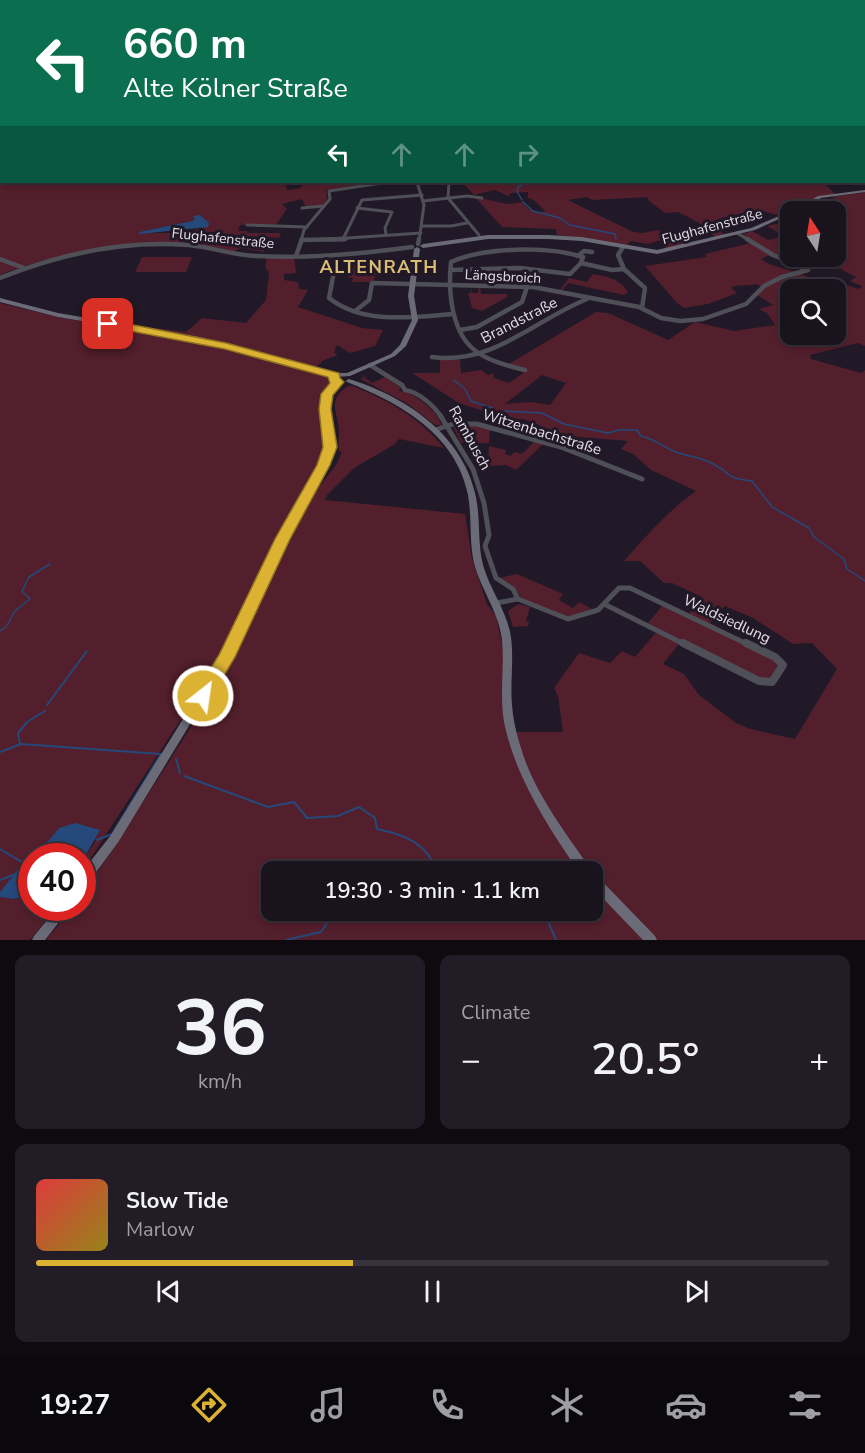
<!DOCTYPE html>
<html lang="en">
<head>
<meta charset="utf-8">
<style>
	:root { --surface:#19131d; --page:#221c26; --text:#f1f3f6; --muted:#9f9ea4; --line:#37323b; --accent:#dcb233 }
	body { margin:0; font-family:"Nunito Sans",sans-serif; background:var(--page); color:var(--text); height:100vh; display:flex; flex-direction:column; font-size:22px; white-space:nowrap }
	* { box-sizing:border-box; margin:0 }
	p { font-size:20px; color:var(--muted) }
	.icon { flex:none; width:33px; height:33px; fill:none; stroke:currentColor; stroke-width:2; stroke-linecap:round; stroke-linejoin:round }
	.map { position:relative; height:940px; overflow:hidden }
	.details { display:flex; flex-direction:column; gap:15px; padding:15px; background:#0e0a10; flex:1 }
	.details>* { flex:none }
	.hud { position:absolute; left:0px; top:0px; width:866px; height:183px; box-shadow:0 3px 9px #0003,0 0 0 2px var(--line); background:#0b6e4f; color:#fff; overflow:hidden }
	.needle { width:39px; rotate:348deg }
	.controls { position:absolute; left:780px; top:201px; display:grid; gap:12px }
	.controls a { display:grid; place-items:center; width:66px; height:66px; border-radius:12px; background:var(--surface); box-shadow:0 3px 9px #0003,0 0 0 2px var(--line); font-size:30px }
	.speed { position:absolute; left:18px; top:843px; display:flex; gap:12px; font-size:30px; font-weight:700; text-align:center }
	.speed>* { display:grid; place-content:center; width:78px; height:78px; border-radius:50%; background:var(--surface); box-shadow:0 3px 9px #0003,0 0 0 2px var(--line); line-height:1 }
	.speed .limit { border:9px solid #d22; background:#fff; color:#111 }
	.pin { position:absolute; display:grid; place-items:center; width:51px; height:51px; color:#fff; margin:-26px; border-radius:12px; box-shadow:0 3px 9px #0006 }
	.me { position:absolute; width:66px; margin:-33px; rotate:30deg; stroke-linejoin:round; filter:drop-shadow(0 0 4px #0008) }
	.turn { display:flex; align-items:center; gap:21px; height:126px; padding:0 24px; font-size:27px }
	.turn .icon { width:78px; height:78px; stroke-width:2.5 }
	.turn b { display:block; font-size:42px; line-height:51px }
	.lanes { display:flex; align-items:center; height:57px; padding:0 24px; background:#0003; justify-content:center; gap:30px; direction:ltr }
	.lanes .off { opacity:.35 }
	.big { font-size:45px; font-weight:600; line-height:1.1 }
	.details .tile { flex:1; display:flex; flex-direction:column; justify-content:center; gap:9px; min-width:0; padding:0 21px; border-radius:12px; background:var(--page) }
	.details .dial { align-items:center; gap:0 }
	.dial b { font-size:78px; line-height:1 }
	.song { display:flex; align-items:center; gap:18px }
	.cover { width:72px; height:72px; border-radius:9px; background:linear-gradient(135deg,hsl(0 70% 55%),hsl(50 70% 35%)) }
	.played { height:6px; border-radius:3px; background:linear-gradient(90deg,var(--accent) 40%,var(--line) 40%) }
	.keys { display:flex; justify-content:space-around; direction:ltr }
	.heat { display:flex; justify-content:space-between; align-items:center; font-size:33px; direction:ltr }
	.details .tiles { flex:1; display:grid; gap:15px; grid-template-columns:1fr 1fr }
	.tile:last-child { grid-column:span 2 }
	.trip { position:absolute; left:261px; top:861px; width:342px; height:60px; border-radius:12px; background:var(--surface); box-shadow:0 3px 9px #0003,0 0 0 2px var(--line); font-weight:600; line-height:60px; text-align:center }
	.dock { display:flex; height:96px; justify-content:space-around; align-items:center; background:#0a080c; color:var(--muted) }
	.dock .icon { width:42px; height:42px }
	.dock .current { color:var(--accent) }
	.dock b { font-size:27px; color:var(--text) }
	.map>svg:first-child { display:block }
</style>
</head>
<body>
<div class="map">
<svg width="865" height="940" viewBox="0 0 865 940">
	<rect width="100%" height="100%" fill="#211927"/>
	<g fill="#531f2c" fill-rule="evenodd">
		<path d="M0,0H209L211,1L2,2L0,115Z"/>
		<path d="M0,133L2,182H243L270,185L289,182L286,185L287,190L300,188L302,185L310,182H383L326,190L327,198L324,205L306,207L302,199L282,204L287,209L275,226L240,225L238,231H247V233H281L279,238L266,237L264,252L241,248L234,251L201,245L211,238C199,235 191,242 181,243C172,244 162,242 153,243C102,249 48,255 0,275ZM200,215L209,224C193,234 158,234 139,232L192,221Z"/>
		<path d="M462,182H823L835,194L817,197L780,216L760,210L738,222L725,217L714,221L722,226L714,227L725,235L715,237L698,222L678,212L665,213L649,201L647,197L592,200L587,197L568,200L633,232L643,233L657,230L691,243L666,249L661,240L647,244L631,241L626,246L580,237L557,235L556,229L502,227L475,197L507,204L523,202C527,210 536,214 545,211L534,200L528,198V192L511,193L508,196L495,190L474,195Z"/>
		<path d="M865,192V346L858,343L810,355L811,359L861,373L865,370V940H46L72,908H82L83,892L116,845L213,692L309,500L336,465L342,452L339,451C338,445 339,438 339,431C338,411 326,401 348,386H353C388,400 420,418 444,448L399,439L395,444L354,468L327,495L325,500L465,514L472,559L487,604L496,616L503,649L506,732H563L558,696L554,688L579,653L610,663L622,651L635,657L659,629L648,623L662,606L686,617L702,597L672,583H664L640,561H624C646,536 669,510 696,491L651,470L633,454L621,449L628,441L567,436L523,419L511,420L459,403L412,373H440V360H460L461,373L481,370L488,375L493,373L494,378L509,383L526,371L507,365L596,312L608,313L668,340L695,322L734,331L775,325L767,313L759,309L773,305L754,293L763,287L756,284C748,287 738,283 731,288L737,293L708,304L684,308L677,303L645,266L707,257L705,254L751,243L770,255L761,259L769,264L799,273L833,289L790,290V334H836V291L846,285L859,289L862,286L850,281L856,277L823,260L815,263L802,257L836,256V212L797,211L817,200L837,201L832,197ZM542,375L566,383L550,405L531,402L505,404ZM725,606L753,618L793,644L812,643L837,669L795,739L750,729L736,723L699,695L684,674L663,664L682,640L764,680L769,679L778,665L776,661L710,623ZM272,872H592V910H272Z"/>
		<path d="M790,215V254L776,255L742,235L752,231L768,240L785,236L767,226L781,223L779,221Z"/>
		<path d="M142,257H192L186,272H135Z"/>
		<path d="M267,257H294L296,273L284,274V280L298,282L299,289L308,290L298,307L362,328L383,330L375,346L350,353L337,345L334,353L338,355L324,360L316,367H311L227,343L136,326L186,332L202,318L246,323L266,300L269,273L265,267Z"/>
		<path d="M354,265H393L392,275H375L374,282H352L353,278L348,277L346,268H354Z"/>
		<path d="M593,274C607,277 619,278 628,292L624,295L568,283L562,291L560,290L569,278L587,282Z"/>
		<path d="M472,286V293H478L479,286H480L481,294H507V297L482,311L472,308L468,293H471Z"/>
		<path d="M0,303L62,318L194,340L315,372L329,377L331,382L325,393L322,409L325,444L321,463L278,533L222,656L83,870V860L96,840L59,828L49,840L31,852L0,892Z"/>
		<path d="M365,376V378L372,383L385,377L401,387L399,391L409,393L422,401L434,412L442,425H435L408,404L361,379Z"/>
		<path d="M468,424L490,429L489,443H461L453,426Z"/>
		<path d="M534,442L543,444L516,470L506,465L488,466L489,446L506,450L505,454L511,456L514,452L522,454Z"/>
		<path d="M517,574L563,594L559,600L573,608L579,602L592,609L571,616H563L522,599L514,587L499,578Z"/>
		<path d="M518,604L530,607L526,621L529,622L528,626L513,627L508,611Z"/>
		<path d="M31,895L32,908H56L30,940H0V897L13,899Z"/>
	</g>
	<g fill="#24497a">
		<path d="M200,215L209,223L208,227L140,234L139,232L192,221L195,219L193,216Z"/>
		<path d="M75,823L100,830L83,860L82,856H32L31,895L13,899L0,897V892L31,852L49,840L59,828Z"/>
	</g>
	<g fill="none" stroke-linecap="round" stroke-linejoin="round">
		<g stroke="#24497a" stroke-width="1.5">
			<path d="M549,1L561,2"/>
			<path d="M864,52L865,56"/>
			<path d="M517,192L518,187L527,182"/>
			<path d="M518,193L522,200"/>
			<path d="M523,202L533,211L560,218L570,225L615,234L616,239"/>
			<path d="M227,235L251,243"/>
			<path d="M454,380L465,389L471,401L492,408"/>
			<path d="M505,411L542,413L564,424L608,433L619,430H637L641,436C656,439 665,449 679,453C691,457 704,458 715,465C735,476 725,478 752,481L772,507L809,528L814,537L844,559L847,569L865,581"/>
			<path d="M0,631L6,627L15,611L30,599L22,591L29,577L50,564"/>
		</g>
		<g stroke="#24497a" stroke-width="2">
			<path d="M47,705L87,651"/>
			<path d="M20,744L18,733L27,722L45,711"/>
			<path d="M0,752L21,744L161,754L112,834L97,840"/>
			<path d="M176,759L180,773"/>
			<path d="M184,776L268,807L294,802L307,818L338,816L359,807L375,818L377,829C406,835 426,843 438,872"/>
			<path d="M0,849L22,862"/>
			<path d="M0,880L13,875"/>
			<path d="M512,910H528"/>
			<path d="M543,910L556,940"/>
			<path d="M286,940L321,932L336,910"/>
		</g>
		<g fill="#24497a" fill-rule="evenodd">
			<path d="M260,0H264L265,2H261Z"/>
			<rect x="864" y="133" width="1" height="2"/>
		</g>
		<g stroke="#4f4f57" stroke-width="2">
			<path d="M245,0L247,2"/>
			<path d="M347,2L353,0"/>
			<path d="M414,2L420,0"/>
		</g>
		<g stroke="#4f4f57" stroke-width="3">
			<path d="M417,182L424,205L419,241"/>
			<path d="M449,182L448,198L479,235"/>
			<path d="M423,201L467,196L482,198"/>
			<path d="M302,208L324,206"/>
			<path d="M357,208L392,212L385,228L386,234"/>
			<path d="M247,225L307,227"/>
			<path d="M423,226H451L467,223"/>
			<path d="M737,233L750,241"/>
			<path d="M344,237L362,200L422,195"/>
			<path d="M348,238L421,233"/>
			<path d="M301,240H344L348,238H341"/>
			<path d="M301,241L304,230L330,199L329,191L389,182"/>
		</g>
		<g stroke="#4f4f57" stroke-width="4.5">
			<path d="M301,240L345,239"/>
			<path d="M418,244L419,239"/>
			<path d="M623,247L618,255L624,269L645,288L642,308"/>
			<path d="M579,255L584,251L592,252"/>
			<path d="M296,256L302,239"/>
			<path d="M337,256L329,298C363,325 412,317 453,314"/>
			<path d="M0,259L24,268"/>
			<path d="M581,263L612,270L624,269"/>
			<path d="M451,270L520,268L570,274L581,263L583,257C548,246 484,247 451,262C448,291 451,334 477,352C491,362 509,366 525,370"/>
			<path d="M0,278C60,254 124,240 188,245C211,247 233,255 256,256C308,259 361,254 412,247"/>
			<path d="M355,311L369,300L372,283L533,287L639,307L661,318L680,321L703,319L746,304L764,286L782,277L808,270L773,255L747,239"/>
			<path d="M460,330L477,327L522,302L527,287"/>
			<path d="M432,357C493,365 533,321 587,299"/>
			<path d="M370,365L402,385L405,390C418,392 434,405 441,417"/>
		</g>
		<g stroke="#4f4f57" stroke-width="5">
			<path d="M440,415L473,469L484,503L489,535L485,546L496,578L513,589L518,599L568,619L598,610L619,588H630L749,645"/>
			<path d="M435,430L453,424H477L561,447L642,479"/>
			<path d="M496,603L518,599"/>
			<path d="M604,604L686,645"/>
		</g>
		<path stroke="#4f4f57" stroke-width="8" d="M683,643L759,681L772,682L783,665L775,657L746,643"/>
		<g fill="#6b6b78" fill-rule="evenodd">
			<path d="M296,0L304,2H299Z"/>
			<rect x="864" y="115" width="1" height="3"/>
			<path d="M865,190V192L821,198L797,212H790V214L755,230L657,254L582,241L548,239H488L423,248L420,246L423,244L488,235H548L582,237L657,250L751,228L791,211L818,196Z"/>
			<path d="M417,247L420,249L414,296L418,320L406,346L395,356L350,376L335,377L199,341L58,317L0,302V298L58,313L199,337L335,373H347L391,354L400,345L412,320L408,296L414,249Z"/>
			<path d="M349,379C404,396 461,433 475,493C481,516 477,541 483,565C490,590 507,611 511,637C514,660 510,683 512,705C513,719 516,732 520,745C529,777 547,806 566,834C574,846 584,858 591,872H579C549,828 519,783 506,731C498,701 505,670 502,640C499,612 481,590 474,563C469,541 472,517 468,495C456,434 400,403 347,382L346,381L347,380Z"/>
			<path d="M338,380L341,382L334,390L331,398L329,407L332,447L331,456L286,539L231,657L119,841L86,886L82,887V872L111,835L222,656L278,539L323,456C327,431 312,395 338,380Z"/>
			<path d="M592,874L596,875L655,936L657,940H643L592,887Z"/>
			<path d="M57,908H70L45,940H32L34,936Z"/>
		</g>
		<g fill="#9495a9" fill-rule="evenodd">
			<path d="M221,0H226L227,2H222Z"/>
			<rect x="864" y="165" width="1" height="4"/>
		</g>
	</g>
	<path fill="#dcb233" stroke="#8f7421" stroke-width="1.5" d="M108,320L226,343L339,373L340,378L344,382L333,395L331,409L337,447L330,465L290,539L235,657L209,701L203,703L197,701L194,696L219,655L275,539L317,465L323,447L319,409L321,394L330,383L328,377L225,349L104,326V321Z"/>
	<g text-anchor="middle" stroke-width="6" stroke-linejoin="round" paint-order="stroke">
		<g font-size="14" fill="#e4dee8" stroke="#211927">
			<text transform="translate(712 226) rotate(-15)" y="5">Flughafenstraße</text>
			<text transform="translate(223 238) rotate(6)" y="5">Flughafenstraße</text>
			<text transform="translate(503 276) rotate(3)" y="5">Längsbroich</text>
		</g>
		<g font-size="15" fill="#e4dee8" stroke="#211927">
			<text transform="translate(519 320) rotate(-27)" y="5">Brandstraße</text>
			<text transform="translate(542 432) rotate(17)" y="5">Witzenbachstraße</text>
			<text transform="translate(470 438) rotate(61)" y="5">Rambusch</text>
			<text transform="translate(727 619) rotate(25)" y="5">Waldsiedlung</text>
		</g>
		<g font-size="18" font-weight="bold" letter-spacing="1.5" fill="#dbbe73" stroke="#211927">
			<text x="379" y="273">ALTENRATH</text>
		</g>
	</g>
</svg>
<div class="controls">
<a><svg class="needle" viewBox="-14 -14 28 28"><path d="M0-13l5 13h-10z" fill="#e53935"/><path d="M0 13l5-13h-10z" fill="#9f9ea4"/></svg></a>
<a><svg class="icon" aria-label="search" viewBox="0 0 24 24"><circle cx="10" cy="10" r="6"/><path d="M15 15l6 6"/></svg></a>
</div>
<div class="speed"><div class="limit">40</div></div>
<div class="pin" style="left:108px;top:324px;background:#d93025"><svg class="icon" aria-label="arrive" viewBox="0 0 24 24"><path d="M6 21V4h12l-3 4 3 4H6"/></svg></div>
<svg class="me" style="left:203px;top:696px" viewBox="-20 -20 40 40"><circle r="17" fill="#dcb233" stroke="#fff" stroke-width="3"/><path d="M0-11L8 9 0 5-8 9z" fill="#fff"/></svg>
<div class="trip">19:30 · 3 min · 1.1 km</div>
<div class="hud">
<div class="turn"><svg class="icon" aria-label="left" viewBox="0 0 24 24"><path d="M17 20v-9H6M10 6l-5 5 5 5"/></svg><div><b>660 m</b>Alte Kölner Straße</div></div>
<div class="lanes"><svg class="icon" aria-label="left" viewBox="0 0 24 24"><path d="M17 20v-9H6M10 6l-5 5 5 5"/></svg><svg class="icon off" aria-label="ahead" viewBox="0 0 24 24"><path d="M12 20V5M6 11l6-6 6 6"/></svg><svg class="icon off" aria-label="ahead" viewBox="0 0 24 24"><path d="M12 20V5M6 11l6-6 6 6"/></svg><svg class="icon off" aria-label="right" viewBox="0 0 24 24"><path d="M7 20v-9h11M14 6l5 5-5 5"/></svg></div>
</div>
</div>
<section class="details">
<div class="tiles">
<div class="tile dial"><b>36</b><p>km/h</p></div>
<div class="tile"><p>Climate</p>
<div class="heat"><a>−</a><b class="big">20.5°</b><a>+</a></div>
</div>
<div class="tile">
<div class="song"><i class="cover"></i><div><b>Slow Tide</b><p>Marlow</p></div></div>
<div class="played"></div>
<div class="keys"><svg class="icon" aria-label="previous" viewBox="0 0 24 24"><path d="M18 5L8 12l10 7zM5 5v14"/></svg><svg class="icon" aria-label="pause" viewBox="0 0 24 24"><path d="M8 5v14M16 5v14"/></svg><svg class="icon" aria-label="next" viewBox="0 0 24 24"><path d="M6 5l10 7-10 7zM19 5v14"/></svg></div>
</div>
</div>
</section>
<nav class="dock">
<b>19:27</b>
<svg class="icon current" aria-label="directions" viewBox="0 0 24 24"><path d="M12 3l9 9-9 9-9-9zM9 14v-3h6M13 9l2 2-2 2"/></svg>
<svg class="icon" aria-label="music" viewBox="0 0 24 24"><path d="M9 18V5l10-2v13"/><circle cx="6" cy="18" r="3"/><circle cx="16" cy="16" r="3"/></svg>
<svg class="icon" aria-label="phone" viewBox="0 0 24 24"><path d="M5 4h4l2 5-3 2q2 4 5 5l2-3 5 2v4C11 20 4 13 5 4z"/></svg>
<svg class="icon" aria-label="climate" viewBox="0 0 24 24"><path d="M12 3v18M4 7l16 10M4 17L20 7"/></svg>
<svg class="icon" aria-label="car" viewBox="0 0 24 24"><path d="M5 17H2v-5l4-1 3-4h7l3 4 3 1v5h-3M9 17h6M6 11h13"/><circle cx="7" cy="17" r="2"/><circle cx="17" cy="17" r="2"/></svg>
<svg class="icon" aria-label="filters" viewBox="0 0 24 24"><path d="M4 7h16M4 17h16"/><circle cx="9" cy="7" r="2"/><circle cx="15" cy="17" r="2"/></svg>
</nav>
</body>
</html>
